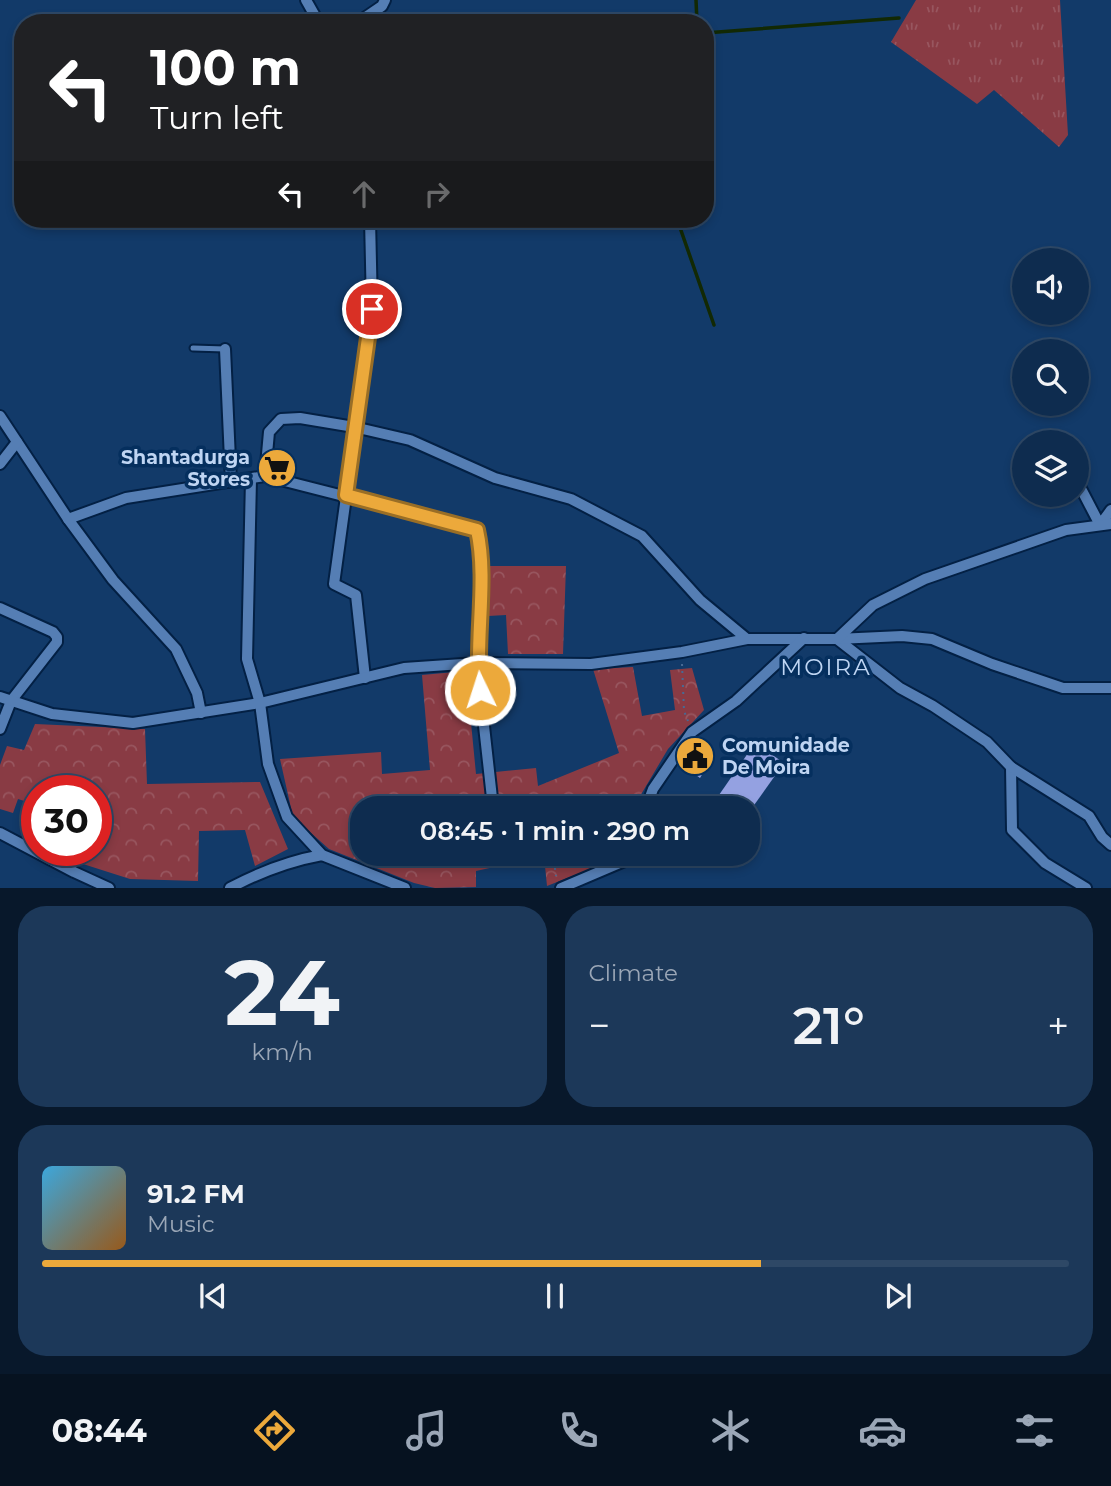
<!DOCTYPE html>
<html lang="en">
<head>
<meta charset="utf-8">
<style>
	:root { --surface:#0e2c4f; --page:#1c3859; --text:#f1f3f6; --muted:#9ba7b7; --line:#2e4866; --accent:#eca93b }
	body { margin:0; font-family:Montserrat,sans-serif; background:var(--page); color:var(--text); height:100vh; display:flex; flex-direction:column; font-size:26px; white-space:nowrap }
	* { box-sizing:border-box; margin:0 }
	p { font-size:23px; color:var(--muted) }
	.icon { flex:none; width:38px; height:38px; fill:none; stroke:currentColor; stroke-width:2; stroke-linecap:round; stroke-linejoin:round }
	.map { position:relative; height:888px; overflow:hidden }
	.drawer { display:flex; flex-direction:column; gap:18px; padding:18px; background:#08182b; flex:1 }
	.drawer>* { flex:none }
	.banner { position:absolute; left:14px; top:14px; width:700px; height:214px; border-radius:28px; box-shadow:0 4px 10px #0003,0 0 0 2px var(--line); background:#202124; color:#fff; overflow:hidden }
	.tools { position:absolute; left:1012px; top:248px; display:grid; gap:14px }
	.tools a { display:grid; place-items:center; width:77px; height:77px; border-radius:50%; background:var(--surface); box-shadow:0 4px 10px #0003,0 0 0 2px var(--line); font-size:35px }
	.speed { position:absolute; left:21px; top:775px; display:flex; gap:14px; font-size:35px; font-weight:700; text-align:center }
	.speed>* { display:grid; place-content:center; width:91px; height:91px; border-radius:50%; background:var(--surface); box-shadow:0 4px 10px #0003,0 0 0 2px var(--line); line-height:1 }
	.speed .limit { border:10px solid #d22; background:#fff; color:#111 }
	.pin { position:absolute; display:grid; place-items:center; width:60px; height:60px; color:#fff; margin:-30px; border:4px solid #fff; border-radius:50%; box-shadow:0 2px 7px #0007 }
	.me { position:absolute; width:77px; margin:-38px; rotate:356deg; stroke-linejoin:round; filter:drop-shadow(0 0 5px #0008) }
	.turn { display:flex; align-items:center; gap:24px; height:147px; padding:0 21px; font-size:32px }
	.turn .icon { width:91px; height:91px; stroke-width:2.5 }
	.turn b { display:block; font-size:49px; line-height:60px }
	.lanes { display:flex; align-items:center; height:66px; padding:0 21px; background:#0003; justify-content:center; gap:35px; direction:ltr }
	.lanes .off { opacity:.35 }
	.big { font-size:52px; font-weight:600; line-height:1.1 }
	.drawer .widget { flex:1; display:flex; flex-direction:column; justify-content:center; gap:10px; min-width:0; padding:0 24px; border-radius:28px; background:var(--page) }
	.drawer .dial { align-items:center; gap:0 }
	.dial b { font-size:91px; line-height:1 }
	.song { display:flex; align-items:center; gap:21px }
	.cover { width:84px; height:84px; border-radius:10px; background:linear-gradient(135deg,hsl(200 70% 55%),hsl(30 70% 35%)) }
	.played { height:7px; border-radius:4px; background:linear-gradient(90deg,var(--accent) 70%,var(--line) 70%) }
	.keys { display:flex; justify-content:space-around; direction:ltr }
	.heat { display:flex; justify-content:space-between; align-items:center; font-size:38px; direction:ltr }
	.drawer .tiles { flex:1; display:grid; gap:18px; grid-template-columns:1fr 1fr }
	.widget:last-child { grid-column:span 2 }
	.trip { position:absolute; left:350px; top:796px; width:410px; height:70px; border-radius:28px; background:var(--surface); box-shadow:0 4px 10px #0003,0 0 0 2px var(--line); font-weight:600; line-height:70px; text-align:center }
	.menu { display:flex; height:112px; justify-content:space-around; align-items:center; background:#061220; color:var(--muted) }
	.menu .icon { width:49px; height:49px }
	.menu .selected { color:var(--accent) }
	.menu b { font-size:32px; color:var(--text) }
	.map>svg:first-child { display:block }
</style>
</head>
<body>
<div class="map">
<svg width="1111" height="888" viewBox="0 0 1111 888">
	<defs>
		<pattern id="grass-tufts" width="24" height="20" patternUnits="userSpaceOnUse" patternTransform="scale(1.75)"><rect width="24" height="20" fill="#893b44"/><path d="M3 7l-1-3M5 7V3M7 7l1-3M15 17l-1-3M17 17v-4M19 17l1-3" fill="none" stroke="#98565f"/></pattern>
		<pattern id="forest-crowns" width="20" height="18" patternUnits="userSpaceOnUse" patternTransform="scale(1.75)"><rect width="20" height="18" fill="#893b44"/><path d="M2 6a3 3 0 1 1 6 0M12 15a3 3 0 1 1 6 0" fill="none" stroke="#98565f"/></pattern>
	</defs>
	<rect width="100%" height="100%" fill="#123a69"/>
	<path fill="url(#grass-tufts)" d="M916,0H1060L1068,135L1059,147L994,90L977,104L891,42Z"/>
	<g fill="url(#forest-crowns)">
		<path d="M490,566H566L563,654H508L506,615L488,616Z"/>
		<path d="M633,667L642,716L675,710L670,670L692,668L704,710L668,749L633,808H362V854H612L605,863L547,886L544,856L476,871V887L435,888L414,883L329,849L293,817L280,759L381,752L382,774L430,770L422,675L466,671L476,774L536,768L538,786L619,753L593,669Z"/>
		<path d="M35,724L145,729L147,784L260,782L288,849L255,866L245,830L199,831L198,881L130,879L58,856L60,851L96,850V791H37V805L18,799L13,813L0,809V765L7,746L24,750Z"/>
	</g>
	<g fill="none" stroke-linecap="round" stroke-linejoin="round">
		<g stroke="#122904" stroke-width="3.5">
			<path d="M696,0L697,23"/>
			<path d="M705,33L899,18"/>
			<path d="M677,219L714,325"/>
		</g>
	</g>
	<g fill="#94a1e1">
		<path d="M697,739L714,754L700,778L680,763Z"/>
		<path d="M755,743L784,763L752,808H738L719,795Z"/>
	</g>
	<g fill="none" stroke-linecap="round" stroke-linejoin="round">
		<g stroke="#032044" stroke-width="9">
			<path id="service" d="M193,348L225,349"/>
		</g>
		<g stroke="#032044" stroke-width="14">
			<g id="minor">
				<path d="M306,0L319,23"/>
				<path d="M357,23L382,6L385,0"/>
				<path d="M225,349L231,482"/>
				<path d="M0,416L68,519L113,580L176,649L197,693L201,713"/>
				<path d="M0,464L17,442"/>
				<path d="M265,476L269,432L281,419L300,418L354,427L410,440L495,478L571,499L642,536L700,600L747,639"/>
				<path d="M251,479L247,659L260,703L268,764L287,817L322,855L405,888"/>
				<path d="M1076,479L1100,525L1111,510"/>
				<path d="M68,519L126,498L265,476L477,530L481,549L477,663L492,798"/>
				<path d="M0,608L53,632L57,637V642L11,701L0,729"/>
				<path d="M837,639L900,688L933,706L987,742L1011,767L1012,830L1045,863L1086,888"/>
				<path d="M837,639L902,636L932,639L992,664L1063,688H1111"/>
				<path d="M365,678L356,595L334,584L372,308L370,219"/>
				<path d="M0,697L52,714L133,723L260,703L404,668L477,663L591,664L682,652L747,639H837L873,605L925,579L1066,530L1111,524"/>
				<path d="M1011,767L1089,816L1102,837L1111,845"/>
				<path d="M646,808L653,789L692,732L736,701L804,638"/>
				<path d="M0,833L74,872L109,888"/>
				<path d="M230,888C260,872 289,861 322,855"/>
				<path d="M561,888L627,860L629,854"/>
			</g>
		</g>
		<g stroke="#486a94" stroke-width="2" stroke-dasharray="2 5" stroke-linecap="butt">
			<path d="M682,664L684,711L688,721"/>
			<path d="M553,854L556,876"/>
		</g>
		<use href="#service" stroke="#557eb4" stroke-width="5"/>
		<use href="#minor" stroke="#557eb4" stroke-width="10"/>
	</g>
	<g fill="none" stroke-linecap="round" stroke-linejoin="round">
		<g stroke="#996e26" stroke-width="18">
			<path id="route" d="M372,309L346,495L477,530C488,579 475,638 480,690"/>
		</g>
		<use href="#route" stroke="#eca93b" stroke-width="12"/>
	</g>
	<defs>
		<g id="supermarket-disc" transform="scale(2.0125)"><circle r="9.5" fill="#eca93b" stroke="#052f5e"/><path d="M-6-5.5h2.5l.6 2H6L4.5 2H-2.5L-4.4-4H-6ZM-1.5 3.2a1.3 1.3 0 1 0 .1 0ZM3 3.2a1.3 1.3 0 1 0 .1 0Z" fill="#111"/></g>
		<g id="civic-disc" transform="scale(2.0125)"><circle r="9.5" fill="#eca93b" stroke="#052f5e"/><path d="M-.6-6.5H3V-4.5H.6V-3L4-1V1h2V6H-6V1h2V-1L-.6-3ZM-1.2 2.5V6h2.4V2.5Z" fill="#111"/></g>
	</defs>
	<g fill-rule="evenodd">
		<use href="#supermarket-disc" x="277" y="468"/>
		<use href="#civic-disc" x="695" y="756"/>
	</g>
	<g text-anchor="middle" stroke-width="7" stroke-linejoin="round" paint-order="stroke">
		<g font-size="19" font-weight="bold" fill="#bfd5f3" stroke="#052f5e" text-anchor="end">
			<text x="250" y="464">Shantadurga<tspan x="250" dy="22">Stores</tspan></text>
			<text x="722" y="752" text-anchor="start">Comunidade<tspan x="722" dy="22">De Moira</tspan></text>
		</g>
		<g font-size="23" letter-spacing="2" fill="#bfd5f3" stroke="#052f5e">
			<text x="826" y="675">MOIRA</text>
		</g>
	</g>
</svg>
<div class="tools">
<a><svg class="icon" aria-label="sound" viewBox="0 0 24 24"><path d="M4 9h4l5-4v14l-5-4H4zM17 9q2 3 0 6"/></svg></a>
<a><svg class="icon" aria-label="search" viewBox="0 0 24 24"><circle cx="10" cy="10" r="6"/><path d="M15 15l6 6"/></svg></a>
<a><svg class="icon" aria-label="layers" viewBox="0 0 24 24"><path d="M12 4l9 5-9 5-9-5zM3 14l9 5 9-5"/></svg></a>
</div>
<div class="speed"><div class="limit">30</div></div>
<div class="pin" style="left:372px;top:309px;background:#d93025"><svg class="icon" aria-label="arrive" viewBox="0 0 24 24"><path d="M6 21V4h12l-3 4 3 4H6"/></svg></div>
<svg class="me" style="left:480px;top:690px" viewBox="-20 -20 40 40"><circle r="17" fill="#eca93b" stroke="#fff" stroke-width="3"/><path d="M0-11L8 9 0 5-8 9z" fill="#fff"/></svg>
<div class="trip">08:45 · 1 min · 290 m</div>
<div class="banner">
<div class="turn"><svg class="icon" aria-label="left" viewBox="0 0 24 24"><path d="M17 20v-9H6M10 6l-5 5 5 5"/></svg><div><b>100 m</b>Turn left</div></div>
<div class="lanes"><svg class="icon" aria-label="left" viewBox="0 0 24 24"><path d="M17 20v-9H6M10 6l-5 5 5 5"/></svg><svg class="icon off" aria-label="ahead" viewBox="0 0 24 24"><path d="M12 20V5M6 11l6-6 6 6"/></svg><svg class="icon off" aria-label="right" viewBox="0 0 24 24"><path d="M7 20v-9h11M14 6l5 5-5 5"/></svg></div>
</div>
</div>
<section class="drawer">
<div class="tiles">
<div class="widget dial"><b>24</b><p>km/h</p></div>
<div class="widget"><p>Climate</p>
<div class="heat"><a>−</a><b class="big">21°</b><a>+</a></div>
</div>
<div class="widget">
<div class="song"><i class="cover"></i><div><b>91.2 FM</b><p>Music</p></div></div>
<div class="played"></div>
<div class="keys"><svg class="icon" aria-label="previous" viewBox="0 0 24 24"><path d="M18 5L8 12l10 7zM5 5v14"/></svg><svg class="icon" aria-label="pause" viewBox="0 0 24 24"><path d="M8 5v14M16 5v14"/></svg><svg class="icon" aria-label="next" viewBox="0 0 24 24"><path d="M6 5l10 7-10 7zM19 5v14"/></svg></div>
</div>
</div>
</section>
<nav class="menu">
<b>08:44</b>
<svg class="icon selected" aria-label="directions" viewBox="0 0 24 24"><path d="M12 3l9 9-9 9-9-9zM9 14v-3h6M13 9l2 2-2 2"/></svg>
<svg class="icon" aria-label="music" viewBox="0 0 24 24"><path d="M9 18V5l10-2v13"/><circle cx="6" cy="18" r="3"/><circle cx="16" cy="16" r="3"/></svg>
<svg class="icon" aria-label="phone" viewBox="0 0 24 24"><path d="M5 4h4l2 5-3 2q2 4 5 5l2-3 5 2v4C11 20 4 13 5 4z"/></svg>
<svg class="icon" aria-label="climate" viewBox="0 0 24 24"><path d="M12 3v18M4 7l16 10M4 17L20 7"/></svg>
<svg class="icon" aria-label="car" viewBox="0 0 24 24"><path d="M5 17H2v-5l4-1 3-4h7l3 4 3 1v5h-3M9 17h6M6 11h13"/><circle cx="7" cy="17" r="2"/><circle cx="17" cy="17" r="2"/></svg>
<svg class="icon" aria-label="filters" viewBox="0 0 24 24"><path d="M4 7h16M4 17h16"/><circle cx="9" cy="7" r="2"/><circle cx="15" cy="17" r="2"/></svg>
</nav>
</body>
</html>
